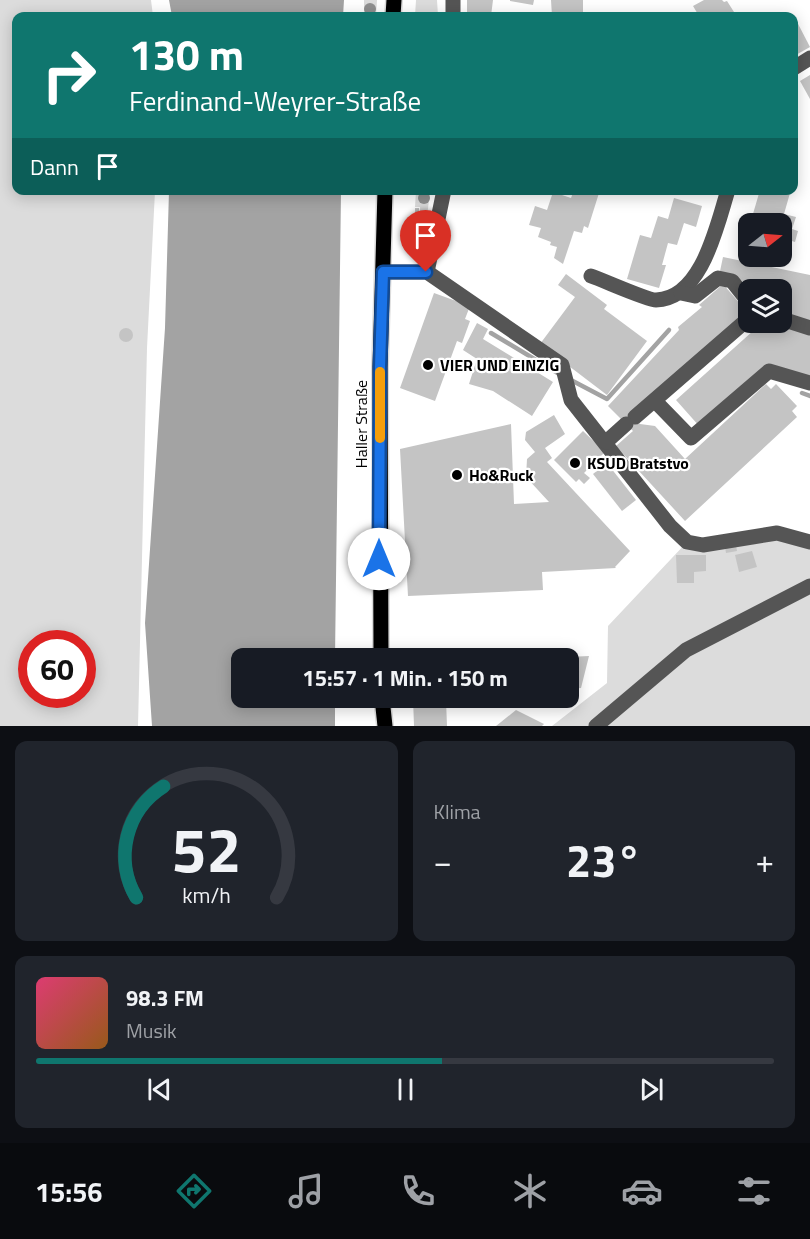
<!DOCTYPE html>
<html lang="de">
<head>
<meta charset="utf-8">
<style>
	:root { --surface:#171b24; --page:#20242c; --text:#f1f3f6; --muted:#9ea1a6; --line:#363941; --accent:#0f766e }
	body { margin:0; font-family:"Titillium Web",sans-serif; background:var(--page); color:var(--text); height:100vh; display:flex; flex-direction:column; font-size:22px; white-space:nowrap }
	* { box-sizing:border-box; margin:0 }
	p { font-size:20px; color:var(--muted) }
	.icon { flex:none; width:33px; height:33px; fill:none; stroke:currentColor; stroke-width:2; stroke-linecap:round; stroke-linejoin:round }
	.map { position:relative; height:726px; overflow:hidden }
	.sheet { display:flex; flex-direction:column; gap:15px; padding:15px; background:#0d0f14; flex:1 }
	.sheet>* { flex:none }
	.banner { position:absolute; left:12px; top:12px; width:786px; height:183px; border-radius:12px; box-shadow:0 3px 15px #0003; background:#0f766e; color:#fff; overflow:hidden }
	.needle { width:39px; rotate:73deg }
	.tools { position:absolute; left:738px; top:213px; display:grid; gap:12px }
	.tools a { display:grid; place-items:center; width:54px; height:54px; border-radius:12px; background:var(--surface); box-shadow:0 3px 15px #0003; font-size:30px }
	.speed { position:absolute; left:18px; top:630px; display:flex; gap:12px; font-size:30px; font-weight:700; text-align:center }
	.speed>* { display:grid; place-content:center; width:78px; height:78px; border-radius:50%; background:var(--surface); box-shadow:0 3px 15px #0003; line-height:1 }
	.speed .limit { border:9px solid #d22; background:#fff; color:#111 }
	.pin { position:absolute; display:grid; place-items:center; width:51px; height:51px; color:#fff; margin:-62px -26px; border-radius:50% 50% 50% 0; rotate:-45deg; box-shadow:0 0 6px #0007 }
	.pin .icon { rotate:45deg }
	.me { position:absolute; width:66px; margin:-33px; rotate:0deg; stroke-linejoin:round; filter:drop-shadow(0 0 4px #0008) }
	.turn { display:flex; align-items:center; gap:21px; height:126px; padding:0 18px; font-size:27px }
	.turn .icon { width:78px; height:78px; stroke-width:2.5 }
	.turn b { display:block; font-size:42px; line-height:51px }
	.then { display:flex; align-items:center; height:57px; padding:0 18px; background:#0003; gap:12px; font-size:22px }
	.big { font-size:45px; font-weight:700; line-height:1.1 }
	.sheet .tile { flex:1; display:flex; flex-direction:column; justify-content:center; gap:9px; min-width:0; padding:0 21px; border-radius:12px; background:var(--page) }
	.sheet .dial { align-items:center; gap:0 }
	.dial svg { height:156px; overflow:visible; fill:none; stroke:var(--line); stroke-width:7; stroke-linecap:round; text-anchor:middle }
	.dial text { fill:var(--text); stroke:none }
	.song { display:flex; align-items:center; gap:18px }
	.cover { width:72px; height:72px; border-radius:9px; background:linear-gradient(135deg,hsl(340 70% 55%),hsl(30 70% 35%)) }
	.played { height:6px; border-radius:3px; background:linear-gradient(90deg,var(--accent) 55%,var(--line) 55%) }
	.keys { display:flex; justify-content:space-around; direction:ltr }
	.heat { display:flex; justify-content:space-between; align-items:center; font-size:33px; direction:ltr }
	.sheet .tiles { flex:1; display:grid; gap:15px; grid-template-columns:1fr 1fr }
	.tile:last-child { grid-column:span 2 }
	.trip { position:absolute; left:231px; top:648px; width:348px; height:60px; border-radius:12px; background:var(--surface); box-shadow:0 3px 15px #0003; font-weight:700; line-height:60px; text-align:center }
	.dock { display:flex; height:96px; justify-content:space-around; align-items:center; background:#090b0e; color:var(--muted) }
	.dock .icon { width:42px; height:42px }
	.dock .current { color:var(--accent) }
	.dock b { font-size:27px; color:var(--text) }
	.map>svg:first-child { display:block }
</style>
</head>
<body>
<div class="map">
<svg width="810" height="726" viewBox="0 0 810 726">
	<rect width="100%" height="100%" fill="#fff"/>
	<g fill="#dcdcdc" fill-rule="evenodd">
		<path d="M0,0H151L153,16H16V190L155,191L147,348L138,726H0ZM32,644H82V694H32Z"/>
		<path d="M364,0H377L376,16H364Z"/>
		<path d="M416,0H437L438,16H415Z"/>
		<path d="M416,191H430L424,243L421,252L417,253L414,252L415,221H420V207H415Z"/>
		<path d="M777,533L810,542V726H552L607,683L608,626L687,542Z"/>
	</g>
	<g fill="#a3a3a3">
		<path d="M169,0H344L343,16H172Z"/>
		<path d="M169,191H341L335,658H242V698H335V726H152L145,623L165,328Z"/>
	</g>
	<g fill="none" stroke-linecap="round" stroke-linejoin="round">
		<g stroke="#a3a3a3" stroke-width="4.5">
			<path d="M491,333L561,375"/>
			<path d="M569,379L607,399L669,330"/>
			<path d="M802,393L810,396"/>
		</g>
	</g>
	<g fill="#c4c4c4">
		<path d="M467,0H493L491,16H467Z"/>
		<path d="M510,0H534L533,5L510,1Z"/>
		<path d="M551,0H583V16H552Z"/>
		<path d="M704,0H722L724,2L727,1L734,12L725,16H699L693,6Z"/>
		<path d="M795,18L810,47L794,56V19Z"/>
		<path d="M810,75V99L800,81Z"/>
		<path d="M574,190H590L599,193L588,228L584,226L582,233L574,231L563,264L554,258L557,247L550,245L551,242L538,237L541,228L529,225L535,206L547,210L553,192L571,198Z"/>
		<path d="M760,190H783L790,193L784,214L796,217L792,229L798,231L795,242L782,238V224H750Z"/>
		<path d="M674,198L702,206L696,227L684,223L677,245L668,243L662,265H666L659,288L627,279L640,235L651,238L658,216L668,219Z"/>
		<rect x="415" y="208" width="4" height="13"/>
		<path d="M723,257L810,275V325L782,316V290H756L757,284L719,276Z"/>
		<path d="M566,274L607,305L604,309L647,341L607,395L540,344L575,297L558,285Z"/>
		<path d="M723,284L748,313L633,415L640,424L655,426L685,459L766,384L771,389L776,384L797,406L792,411L797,417L685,521L616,446L633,431L608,406L679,330L678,327L702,307L699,305Z"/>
		<path d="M434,293L470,306L465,319L470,321L462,343L457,341L435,401L400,388Z"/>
		<path d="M763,322H771L810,335V380L768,366L700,427L676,400Z"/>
		<path d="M477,323L488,329L483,339L553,382L532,416L493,391L469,384L477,359L463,350Z"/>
		<circle cx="126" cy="335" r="7"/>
		<path d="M554,415L565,434L545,448L552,458L547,462L630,551L615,567L616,568L542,572L543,590L408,596L400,449L511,424L514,504L549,502L526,477L527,459L535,452L525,440L526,432Z"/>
		<path d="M583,431L605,452L584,473L590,478L584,484L579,479L576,482L554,460Z"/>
		<path d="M607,463L636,500L622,511L593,474Z"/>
		<path d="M736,545L737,551L726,553L725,547Z"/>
		<path d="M752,551L757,567L739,572L735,555Z"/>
		<path d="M676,555H706V571L694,572V583H677Z"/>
		<path d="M445,654V658H412V655Z"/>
		<path d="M589,656L581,688L568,689V657Z"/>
		<path d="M413,698H452L446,700L447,726H414Z"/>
		<path d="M516,710L544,724L542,726H496Z"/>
	</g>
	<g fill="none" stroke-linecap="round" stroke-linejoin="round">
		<g stroke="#dbdbdb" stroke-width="18">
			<g id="major">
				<path d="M393,16L394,0"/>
				<path d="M381,658L380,367L385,190"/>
				<path d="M382,698L385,726"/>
			</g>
		</g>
		<g stroke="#555" stroke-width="15">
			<path d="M453,0V16"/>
			<path d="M794,68L810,58"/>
			<path d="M383,272H427L562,365L571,400L670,526L687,542L703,545L777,533L810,542"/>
			<path d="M427,272L444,190"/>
			<path d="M591,276C603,280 647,300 656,300C702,299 717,225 728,190"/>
			<path d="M681,293L695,296L718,278L732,281L748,301"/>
			<path d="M782,319L810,328"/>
			<path d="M655,401L691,438L769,371L810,383"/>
			<path d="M635,417L748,319"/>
			<path d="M606,442L626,424"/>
			<path d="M596,726L686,650L810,586"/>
		</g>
		<use href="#major" stroke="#000" stroke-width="15"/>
	</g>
	<g fill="#8f8f8f">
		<circle cx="370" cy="9" r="6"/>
		<circle cx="424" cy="198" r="6"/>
		<circle cx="421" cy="239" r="6"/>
	</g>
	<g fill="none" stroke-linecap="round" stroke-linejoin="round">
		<g stroke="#114b97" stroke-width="15">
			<path id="route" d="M379,559L380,367L383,272H426"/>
		</g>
		<use href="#route" stroke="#1a73e8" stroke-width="10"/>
		<path stroke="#f59e0b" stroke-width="10" d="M380,372V438"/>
	</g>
	<g fill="#000" stroke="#fff" stroke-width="2">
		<circle cx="428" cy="365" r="6"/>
		<circle cx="575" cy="463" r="6"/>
		<circle cx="457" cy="475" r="6"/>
	</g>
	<g text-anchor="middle" stroke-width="4.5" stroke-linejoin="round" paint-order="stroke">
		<g font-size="16" font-weight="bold" fill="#000" stroke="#fff" text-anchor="start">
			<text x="440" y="371">VIER UND EINZIG</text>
			<text x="587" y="469">KSUD Bratstvo</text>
			<text x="469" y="481">Ho&amp;Ruck</text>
		</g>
		<g font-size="16" fill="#000" stroke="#fff">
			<text transform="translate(361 424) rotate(-90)" y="6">Haller Straße</text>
		</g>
	</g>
</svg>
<div class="tools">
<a><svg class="needle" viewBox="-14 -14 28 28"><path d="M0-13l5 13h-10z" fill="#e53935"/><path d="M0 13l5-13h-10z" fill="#9ea1a6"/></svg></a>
<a><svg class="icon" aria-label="layers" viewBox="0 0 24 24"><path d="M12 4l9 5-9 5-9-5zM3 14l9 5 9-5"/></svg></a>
</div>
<div class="speed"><div class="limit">60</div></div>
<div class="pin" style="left:426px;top:272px;background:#d93025"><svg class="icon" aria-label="arrive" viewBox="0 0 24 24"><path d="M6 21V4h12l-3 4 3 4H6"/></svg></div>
<svg class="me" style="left:379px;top:559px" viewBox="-20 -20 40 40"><circle r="19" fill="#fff"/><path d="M0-13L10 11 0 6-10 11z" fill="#1a73e8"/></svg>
<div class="trip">15:57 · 1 Min. · 150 m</div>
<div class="banner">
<div class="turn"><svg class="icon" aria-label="right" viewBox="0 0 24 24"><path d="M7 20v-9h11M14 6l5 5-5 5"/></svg><div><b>130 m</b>Ferdinand-Weyrer-Straße</div></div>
<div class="then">Dann<svg class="icon" aria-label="arrive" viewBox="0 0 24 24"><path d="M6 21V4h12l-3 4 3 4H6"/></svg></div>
</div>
</div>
<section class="sheet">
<div class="tiles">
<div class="tile dial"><svg viewBox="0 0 100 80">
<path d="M14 69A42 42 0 1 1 86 69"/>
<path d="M14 69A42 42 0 0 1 28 12" stroke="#0f766e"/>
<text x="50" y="56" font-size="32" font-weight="700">52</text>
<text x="50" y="72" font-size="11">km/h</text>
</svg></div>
<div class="tile"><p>Klima</p>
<div class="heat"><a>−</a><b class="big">23°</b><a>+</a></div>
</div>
<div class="tile">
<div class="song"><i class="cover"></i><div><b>98.3 FM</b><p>Musik</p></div></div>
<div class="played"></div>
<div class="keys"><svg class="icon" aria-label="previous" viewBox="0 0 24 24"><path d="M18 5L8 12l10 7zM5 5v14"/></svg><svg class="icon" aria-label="pause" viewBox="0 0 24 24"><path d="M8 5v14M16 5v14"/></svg><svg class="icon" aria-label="next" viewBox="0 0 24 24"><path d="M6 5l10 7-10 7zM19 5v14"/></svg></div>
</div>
</div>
</section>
<nav class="dock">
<b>15:56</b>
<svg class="icon current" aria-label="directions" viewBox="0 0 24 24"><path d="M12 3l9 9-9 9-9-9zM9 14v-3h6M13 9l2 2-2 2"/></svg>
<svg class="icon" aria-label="music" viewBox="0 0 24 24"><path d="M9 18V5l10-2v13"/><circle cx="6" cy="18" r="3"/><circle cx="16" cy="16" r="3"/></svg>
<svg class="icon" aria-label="phone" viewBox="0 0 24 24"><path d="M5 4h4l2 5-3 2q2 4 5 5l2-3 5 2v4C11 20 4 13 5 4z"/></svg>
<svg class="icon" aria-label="climate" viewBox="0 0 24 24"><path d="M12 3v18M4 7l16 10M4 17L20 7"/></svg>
<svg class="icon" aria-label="car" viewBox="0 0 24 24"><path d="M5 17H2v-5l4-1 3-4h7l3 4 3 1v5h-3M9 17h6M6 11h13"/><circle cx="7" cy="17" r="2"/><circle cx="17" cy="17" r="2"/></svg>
<svg class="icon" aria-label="filters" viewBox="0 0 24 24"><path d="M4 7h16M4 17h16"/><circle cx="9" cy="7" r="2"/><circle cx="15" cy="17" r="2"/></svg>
</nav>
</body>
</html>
